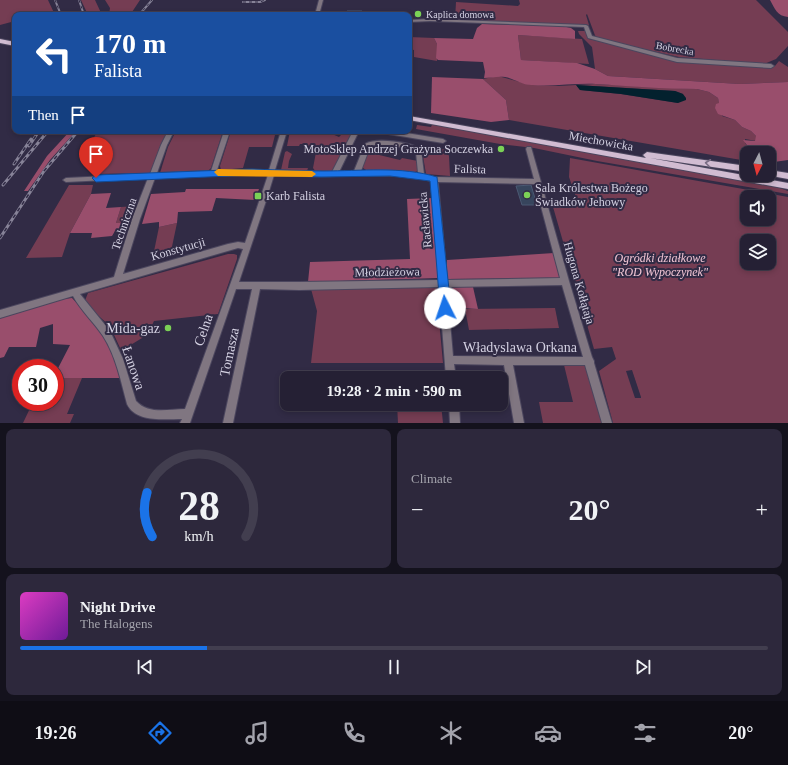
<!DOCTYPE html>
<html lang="en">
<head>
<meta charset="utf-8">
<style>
	:root { --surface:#252034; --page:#2d283c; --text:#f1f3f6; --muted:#a3a3ac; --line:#423e4f; --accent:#1a73e8 }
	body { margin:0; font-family:Georgia,serif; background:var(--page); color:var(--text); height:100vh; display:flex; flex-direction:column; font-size:15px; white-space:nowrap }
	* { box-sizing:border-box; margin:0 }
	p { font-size:13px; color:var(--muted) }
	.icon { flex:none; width:22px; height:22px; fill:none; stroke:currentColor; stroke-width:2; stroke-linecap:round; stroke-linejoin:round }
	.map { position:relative; height:423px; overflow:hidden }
	.details { display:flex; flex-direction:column; gap:6px; padding:6px; background:#14121d; flex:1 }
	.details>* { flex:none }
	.top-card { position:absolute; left:12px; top:12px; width:400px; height:122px; border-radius:8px; box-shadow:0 2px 6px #0003,0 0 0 1px var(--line); background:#1a4fa0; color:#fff; overflow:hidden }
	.needle { width:26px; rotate:186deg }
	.buttons { position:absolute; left:740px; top:146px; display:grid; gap:8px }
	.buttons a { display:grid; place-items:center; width:36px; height:36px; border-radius:8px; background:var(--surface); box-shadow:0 2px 6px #0003,0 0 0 1px var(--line); font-size:20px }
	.speed { position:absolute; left:12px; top:359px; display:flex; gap:8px; font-size:20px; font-weight:700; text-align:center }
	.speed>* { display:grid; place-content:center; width:52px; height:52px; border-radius:50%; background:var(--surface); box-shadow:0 2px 6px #0003,0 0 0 1px var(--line); line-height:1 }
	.speed .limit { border:6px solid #d22; background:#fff; color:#111 }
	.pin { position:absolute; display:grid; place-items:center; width:34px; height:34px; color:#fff; margin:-41px -17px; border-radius:50% 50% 50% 0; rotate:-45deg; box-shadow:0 0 4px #0007 }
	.pin .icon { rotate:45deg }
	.me { position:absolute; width:44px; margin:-22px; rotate:356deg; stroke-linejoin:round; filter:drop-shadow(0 0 3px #0008) }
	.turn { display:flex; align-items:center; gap:14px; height:84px; padding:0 16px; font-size:18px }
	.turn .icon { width:52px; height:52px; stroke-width:2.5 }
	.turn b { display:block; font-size:28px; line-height:34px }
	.then { display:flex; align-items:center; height:38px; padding:0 16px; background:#0003; gap:8px; font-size:15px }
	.big { font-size:30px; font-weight:600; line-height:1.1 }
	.details .card { flex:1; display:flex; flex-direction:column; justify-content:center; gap:6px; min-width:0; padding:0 14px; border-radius:8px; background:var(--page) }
	.details .dial { align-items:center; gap:0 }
	.dial svg { height:104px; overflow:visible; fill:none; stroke:var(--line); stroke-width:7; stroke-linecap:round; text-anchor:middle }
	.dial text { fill:var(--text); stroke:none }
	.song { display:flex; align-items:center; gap:12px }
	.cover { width:48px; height:48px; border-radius:6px; background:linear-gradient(135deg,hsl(310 70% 55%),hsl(280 70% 35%)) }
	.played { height:4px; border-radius:2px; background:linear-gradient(90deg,var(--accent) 25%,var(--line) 25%) }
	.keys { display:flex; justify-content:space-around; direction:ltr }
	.heat { display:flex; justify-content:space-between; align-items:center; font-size:22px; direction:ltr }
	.details .tiles { flex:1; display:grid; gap:6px; grid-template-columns:1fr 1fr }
	.card:last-child { grid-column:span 2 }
	.trip { position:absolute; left:280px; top:371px; width:228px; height:40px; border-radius:8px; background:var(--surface); box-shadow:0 2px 6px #0003,0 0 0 1px var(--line); font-weight:600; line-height:40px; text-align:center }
	.dock { display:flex; height:64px; justify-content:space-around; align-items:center; background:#0f0d15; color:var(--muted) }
	.dock .icon { width:28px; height:28px }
	.dock .on { color:var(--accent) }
	.dock b { font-size:18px; color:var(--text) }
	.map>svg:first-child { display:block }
</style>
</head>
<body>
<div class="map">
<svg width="788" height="423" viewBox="0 0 788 423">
	<rect width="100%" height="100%" fill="#312b45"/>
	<g fill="#753d53" fill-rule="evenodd">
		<path d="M0,0H48L55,15H15V21L0,25Z"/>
		<path d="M81,0H95L102,15H88Z"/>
		<path d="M105,0H140L130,15H109L110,8Z"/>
		<path d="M519,0H756L788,32V46L776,59L764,64L679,57L596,38L587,14L586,15L589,25L455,20L456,2L518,6L520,4Z"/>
		<path d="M578,31H585L589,39L681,61L775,66L779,61L788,67V82L740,84L608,76L595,69L592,47L579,34Z"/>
		<path d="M518,35L582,39L589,64L521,60Z"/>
		<path d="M409,37L434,38L437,44V61L414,57V50L409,49Z"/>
		<path d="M498,76L531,85L558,86L595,84L697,89L709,92L718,98L722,116L735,120L742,127L751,131L756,136V141L745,139V143L753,153H747V161L509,120L506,100L483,79ZM576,85L675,91L683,94L678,103L621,94L580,90Z"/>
		<path d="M417,125L431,127L432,125H437L777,187L788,191V194L597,161L534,148L500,144L416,129Z"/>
		<path d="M116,131H168L151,173L92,174L107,147L89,146L96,134L115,133Z"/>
		<path d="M176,131H223L211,168L208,171L160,173L168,147Z"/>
		<path d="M231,131H276L272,147H249L243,168L221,170L220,166Z"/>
		<path d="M290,131H325L339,137L345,131H353L332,172H316L313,168L317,147L304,146V144H300L299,146H287Z"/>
		<path d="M442,149H446L449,156L450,176L426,174L423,156L441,152Z"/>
		<path d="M287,151L292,154L289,161L288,168H308L307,171L281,170L285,152Z"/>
		<path d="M371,153L400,160L402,158L418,161V171L412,173L366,170L363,168V164L368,154Z"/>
		<path d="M570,158L788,197V423H613L599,371L616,359L612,347L594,349L551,200H577L569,177ZM747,197H769V219H747ZM747,241H769V263H747ZM632,370L641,397V398H635L626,371Z"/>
		<path d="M69,185H93L91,194L70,233L62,257L26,258Z"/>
		<path d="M138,206L133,223H116L121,207Z"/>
		<path d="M177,223L170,256L152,261L159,227Z"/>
		<path d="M228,254H234L237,255V259L218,314L154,321L147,335L124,349L121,350L110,326L84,303L88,293Z"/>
		<path d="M436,287L443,363H311L317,311L311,289Z"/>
		<path d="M555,308L559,328L469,330L465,309Z"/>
		<path d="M564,365H586L603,423H543L539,402H573Z"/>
		<path d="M55,378H82L67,414H74L70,423H23L33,402H55Z"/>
		<path d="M397,404H441L443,423H398Z"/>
	</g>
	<g fill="#994e6c">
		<path d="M770,0H788V17C777,16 775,9 770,0Z"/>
		<path d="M482,24L562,26L571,28L575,31V39L518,35L521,60L577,63L595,69L608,76L740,84L788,82V160L774,162L769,161V153H753L743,140L755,141L756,136L751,131L742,127L735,120L718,114L715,108L716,104L719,103L718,98L709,92L697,89C663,89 629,86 596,84C574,83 553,87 531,85C522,85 515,79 505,77C498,76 491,78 484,78L485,72L483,62L438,60L436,58L437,44L434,38L473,39L477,28Z"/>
		<path d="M432,77L483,79L506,100L509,120L491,122L431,113Z"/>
		<path d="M70,131H76L50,160L28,191H24L47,156Z"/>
		<path d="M186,189H259L255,200L216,198L212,211L178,212L177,223L159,227V222L142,224L151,194L185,192Z"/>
		<path d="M111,193L106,208L121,207L116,223H129L127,230L115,231L112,236L91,238L92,233H70L91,194Z"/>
		<path d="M432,198L439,278L308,282L310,262L410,259L407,199Z"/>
		<path d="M554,253L560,278L447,279V260Z"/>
		<path d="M452,287H473L478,309L461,308Z"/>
		<path d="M72,298L97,325L113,353L122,378H55V374L70,345L53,344V324L40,328L36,347H9L4,357L0,358V318L62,299Z"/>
	</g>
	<path fill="#03212e" d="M576,85L675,91L683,94L686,98V100L678,103L621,94L580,90Z"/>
	<g fill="#37455d" stroke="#4b5973">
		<path d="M347,11H362L364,13V15H343Z"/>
		<path d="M531,185L537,205H522L516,186Z"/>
	</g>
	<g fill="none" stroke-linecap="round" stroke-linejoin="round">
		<g stroke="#4b465e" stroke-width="2">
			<g id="minor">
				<path d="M319,0H323L319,15H315Z"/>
				<path d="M430,19L586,25L588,26L592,36L677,58L771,64L774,66L771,68L677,62L588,38L584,27L430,21L409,22V20Z"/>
				<path d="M168,131H174L167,145L157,173L211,171L224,131H230L217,170H269L281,131H287L275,170L332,172L353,131H359L339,172L354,171L365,144C376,137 410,142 421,149L424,174L434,177L534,179L526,149L527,147H531L569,281L592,357L594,361V363L612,423H602L585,365H513L524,423H514L504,365L454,364L456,378H446L439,287L299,290L260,289L233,423H223L252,289H236L190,423H180L182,419C165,419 136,423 127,404C121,382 116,356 103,336C94,322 81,311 73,296L0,318V310L114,277L132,219L148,178L66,182L63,180L66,178L150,174L161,145ZM372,145H390L414,151L416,152L418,173L390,171H361L370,147ZM233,174L268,175L245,243L238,242L228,244L123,274L140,219L155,178ZM274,175C295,176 315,177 336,176C367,176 400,173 431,181L439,280L299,282H239L266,201ZM438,182L535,184L560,278L447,280ZM238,248L243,249L185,409C168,409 149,415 136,401L123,359L110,331L80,294ZM562,285L583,357L453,356L447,287Z"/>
				<path d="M379,131H394L443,139L446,141L443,143L382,133Z"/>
				<path d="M449,404H459L460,423H450Z"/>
			</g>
		</g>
		<g stroke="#4b465e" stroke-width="2">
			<g id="major">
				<path d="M0,39L15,42V46L0,43Z"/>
				<path d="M409,116L646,158L643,155L647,152L747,166V172L650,158L788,183V189L409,120Z"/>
				<path d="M769,170L788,173V179L766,175H769Z"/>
			</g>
		</g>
		<use href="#minor" fill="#807681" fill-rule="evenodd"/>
		<use href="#major" fill="#d1bcd2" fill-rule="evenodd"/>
		<g stroke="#878398" stroke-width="2">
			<g id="rail-far1">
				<path d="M55,0L61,15"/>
				<path d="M79,0L84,15"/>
				<path d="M243,2H260L265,0"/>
				<path d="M139,15L152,0"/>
			</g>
		</g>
		<g stroke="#878398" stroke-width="3">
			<g id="rail">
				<path d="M29,146L39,131"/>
				<path d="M14,164L31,139"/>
				<path d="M3,185L48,131"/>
				<path d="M0,238L44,171L78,131"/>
			</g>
		</g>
		<use href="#rail-far1" stroke="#312b45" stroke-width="1" stroke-dasharray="3" stroke-linecap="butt"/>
		<use href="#rail" stroke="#312b45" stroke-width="1.5" stroke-dasharray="4" stroke-linecap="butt"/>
	</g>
	<defs><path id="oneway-chevron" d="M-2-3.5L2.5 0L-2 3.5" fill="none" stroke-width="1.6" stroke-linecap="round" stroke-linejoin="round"/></defs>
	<use stroke="#796c84" href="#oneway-chevron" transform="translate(708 163) rotate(-173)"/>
	<path fill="#1a73e8" stroke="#114b97" d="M252,169C276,170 300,171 323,171C361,171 401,166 437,177L451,308L449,312L445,313L442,312L440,308L430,181L390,176L321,177L252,175L96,182L92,178L96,175Z"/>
	<path fill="#f59e0b" d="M218,169L312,171L316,174L312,177L218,176L214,172Z"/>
	<g fill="#7bd156" stroke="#312b45" stroke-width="1.5">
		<circle cx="418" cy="14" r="4"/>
		<circle cx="501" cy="149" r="4"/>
		<circle cx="527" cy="195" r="4"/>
		<rect x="254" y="192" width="8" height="8" rx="2"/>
		<circle cx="168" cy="328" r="4"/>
	</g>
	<g text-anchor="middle" stroke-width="4" stroke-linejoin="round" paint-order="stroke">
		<g font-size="10" fill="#d4d1e2" stroke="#312b45" text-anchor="start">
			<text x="426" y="18">Kaplica domowa</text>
		</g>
		<g font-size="10" fill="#d4d1e2" stroke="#312b45">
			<text transform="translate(675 48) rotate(10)" y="4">Bobrecka</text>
		</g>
		<g font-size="12" fill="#d4d1e2" stroke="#312b45">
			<text transform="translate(601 141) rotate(10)" y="4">Miechowicka</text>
			<text transform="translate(470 169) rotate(2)" y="4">Falista</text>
			<text transform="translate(425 220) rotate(-95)" y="4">Racławicka</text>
			<text transform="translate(124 224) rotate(-71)" y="4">Techniczna</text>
			<text transform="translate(178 249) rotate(-16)" y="4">Konstytucji</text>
			<text transform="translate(387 272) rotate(-1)" y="4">Młodzieżowa</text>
			<text transform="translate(579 283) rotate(74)" y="4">Hugona Kołłątaja</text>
		</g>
		<g font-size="12" fill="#d4d1e2" stroke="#312b45" text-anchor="start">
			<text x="493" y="153" text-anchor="end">MotoSklep Andrzej Grażyna Soczewka</text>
			<text x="535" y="192">Sala Królestwa Bożego<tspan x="535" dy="14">Świadków Jehowy</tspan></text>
			<text x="266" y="200">Karb Falista</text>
		</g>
		<g font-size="12" font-style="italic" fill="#f3c6d5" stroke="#312b45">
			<text x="660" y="262">Ogródki działkowe<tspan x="660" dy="14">"ROD Wypoczynek"</tspan></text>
		</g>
		<g font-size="14" fill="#d4d1e2" stroke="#312b45" text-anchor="end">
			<text x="160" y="333">Mida-gaz</text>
		</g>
		<g font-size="14" fill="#d4d1e2" stroke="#312b45">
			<text transform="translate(203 330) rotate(-71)" y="5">Celna</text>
			<text x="520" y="352">Władyslawa Orkana</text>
			<text transform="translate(229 352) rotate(-78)" y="5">Tomasza</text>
			<text transform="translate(134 368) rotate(71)" y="5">Łanowa</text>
		</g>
	</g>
</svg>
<div class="buttons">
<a><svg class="needle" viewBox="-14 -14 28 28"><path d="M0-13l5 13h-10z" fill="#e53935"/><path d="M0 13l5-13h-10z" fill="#a3a3ac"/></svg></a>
<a><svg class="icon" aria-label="sound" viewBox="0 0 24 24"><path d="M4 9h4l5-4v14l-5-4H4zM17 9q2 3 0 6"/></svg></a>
<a><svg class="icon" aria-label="layers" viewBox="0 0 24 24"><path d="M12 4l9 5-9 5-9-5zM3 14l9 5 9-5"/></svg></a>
</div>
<div class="speed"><div class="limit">30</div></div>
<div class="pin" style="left:96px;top:178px;background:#d93025"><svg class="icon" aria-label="arrive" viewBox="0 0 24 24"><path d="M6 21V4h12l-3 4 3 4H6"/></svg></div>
<svg class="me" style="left:445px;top:308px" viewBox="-20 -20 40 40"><circle r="19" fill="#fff"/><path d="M0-13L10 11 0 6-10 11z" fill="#1a73e8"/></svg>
<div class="trip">19:28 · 2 min · 590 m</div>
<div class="top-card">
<div class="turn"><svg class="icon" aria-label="left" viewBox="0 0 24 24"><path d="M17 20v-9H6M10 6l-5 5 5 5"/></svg><div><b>170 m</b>Falista</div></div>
<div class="then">Then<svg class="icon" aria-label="arrive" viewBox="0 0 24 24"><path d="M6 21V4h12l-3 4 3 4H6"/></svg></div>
</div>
</div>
<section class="details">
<div class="tiles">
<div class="card dial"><svg viewBox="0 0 100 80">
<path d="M14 69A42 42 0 1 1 86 69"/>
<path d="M14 69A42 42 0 0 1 10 35" stroke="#1a73e8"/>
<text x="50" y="56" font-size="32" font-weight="700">28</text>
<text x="50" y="72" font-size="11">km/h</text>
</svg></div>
<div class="card"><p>Climate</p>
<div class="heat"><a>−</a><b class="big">20°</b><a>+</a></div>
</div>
<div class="card">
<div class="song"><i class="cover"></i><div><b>Night Drive</b><p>The Halogens</p></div></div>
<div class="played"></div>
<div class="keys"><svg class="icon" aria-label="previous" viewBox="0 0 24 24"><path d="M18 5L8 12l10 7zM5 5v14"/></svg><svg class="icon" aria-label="pause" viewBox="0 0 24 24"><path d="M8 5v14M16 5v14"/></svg><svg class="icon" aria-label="next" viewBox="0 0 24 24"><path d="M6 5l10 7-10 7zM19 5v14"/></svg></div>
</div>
</div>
</section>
<nav class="dock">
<b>19:26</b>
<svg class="icon on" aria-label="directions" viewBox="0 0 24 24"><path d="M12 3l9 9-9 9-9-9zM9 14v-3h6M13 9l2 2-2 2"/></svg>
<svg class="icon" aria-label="music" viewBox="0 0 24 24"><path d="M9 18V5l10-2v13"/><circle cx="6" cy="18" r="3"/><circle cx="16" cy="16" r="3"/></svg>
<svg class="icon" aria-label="phone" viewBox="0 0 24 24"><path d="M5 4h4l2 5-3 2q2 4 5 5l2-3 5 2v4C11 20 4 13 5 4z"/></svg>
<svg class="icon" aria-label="climate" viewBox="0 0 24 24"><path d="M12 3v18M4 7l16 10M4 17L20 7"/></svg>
<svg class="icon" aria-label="car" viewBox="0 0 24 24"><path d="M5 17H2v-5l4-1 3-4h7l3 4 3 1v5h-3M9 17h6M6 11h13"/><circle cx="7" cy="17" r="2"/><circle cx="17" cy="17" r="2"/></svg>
<svg class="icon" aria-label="filters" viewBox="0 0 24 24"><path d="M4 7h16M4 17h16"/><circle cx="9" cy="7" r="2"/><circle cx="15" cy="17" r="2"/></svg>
<b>20°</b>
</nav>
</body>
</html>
